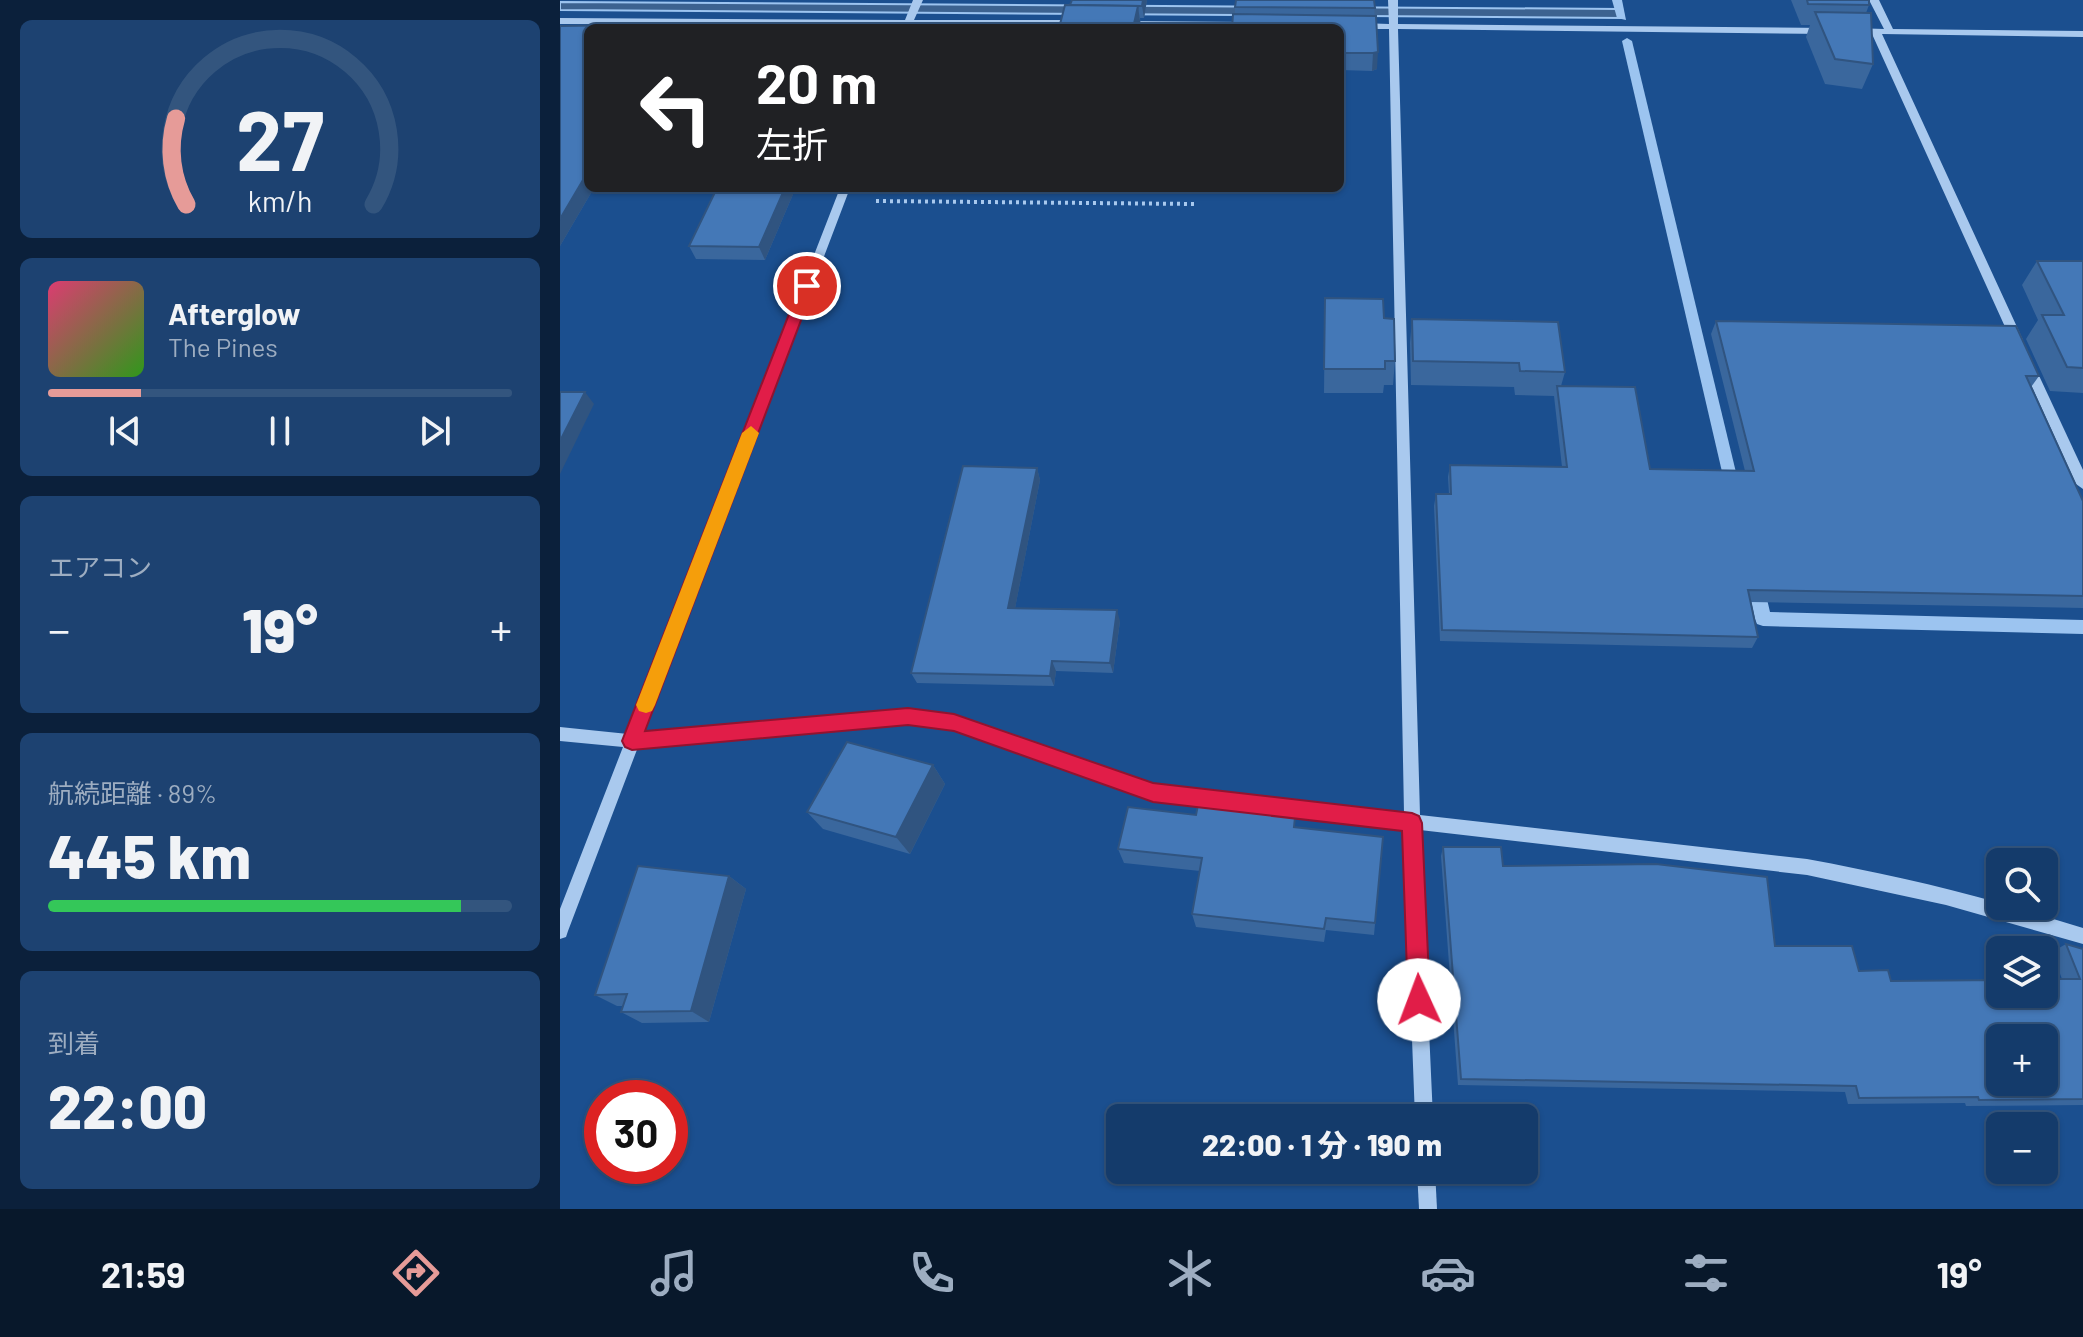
<!DOCTYPE html>
<html lang="ja">
<head>
<meta charset="utf-8">
<style>
	:root { --surface:#143b6b; --page:#1d4271; --text:#f1f3f6; --muted:#9dadc1; --line:#33557e; --accent:#e69b98 }
	body { margin:0; font-family:Barlow,"Noto Sans JP",sans-serif; background:var(--page); color:var(--text); height:100vh; display:flex; flex-direction:column; font-size:30px; white-space:nowrap }
	* { box-sizing:border-box; margin:0 }
	p { font-size:26px; color:var(--muted) }
	.icon { flex:none; width:44px; height:44px; fill:none; stroke:currentColor; stroke-width:2; stroke-linecap:round; stroke-linejoin:round }
	.map { position:relative; flex:1; overflow:hidden }
	.side { display:flex; flex-direction:column; gap:20px; padding:20px; background:#0b203b; width:560px }
	.side>* { flex:none }
	.top-card { position:absolute; left:24px; top:24px; width:760px; height:168px; border-radius:12px; box-shadow:0 2px 6px #0004,0 0 0 2px var(--line); background:#202124; color:#fff; overflow:hidden }
	.buttons { position:absolute; left:1426px; top:848px; display:grid; gap:16px }
	.buttons a { display:grid; place-items:center; width:72px; height:72px; border-radius:12px; background:var(--surface); box-shadow:0 2px 6px #0004,0 0 0 2px var(--line); font-size:40px }
	.speed { position:absolute; left:24px; top:1080px; display:flex; gap:16px; font-size:40px; font-weight:700; text-align:center }
	.speed>* { display:grid; place-content:center; width:104px; height:104px; border-radius:50%; background:var(--surface); box-shadow:0 2px 6px #0004,0 0 0 2px var(--line); line-height:1 }
	.speed .limit { border:12px solid #d22; background:#fff; color:#111 }
	.pin { position:absolute; display:grid; place-items:center; width:68px; height:68px; color:#fff; margin:-34px; border:4px solid #fff; border-radius:50%; box-shadow:0 2px 8px #0007 }
	.me { position:absolute; width:88px; margin:-44px; rotate:358deg; stroke-linejoin:round; filter:drop-shadow(0 0 6px #0008) }
	.turn { display:flex; align-items:center; gap:28px; height:168px; padding:0 40px; font-size:36px }
	.turn .icon { width:104px; height:104px; stroke-width:2.5 }
	.turn b { display:block; font-size:56px; line-height:68px }
	.big { font-size:60px; font-weight:800; line-height:1.1 }
	.side .widget { flex:1; display:flex; flex-direction:column; justify-content:center; gap:12px; min-width:0; padding:0 28px; border-radius:12px; background:var(--page) }
	.side .dial { align-items:center; gap:0 }
	.dial svg { height:208px; overflow:visible; fill:none; stroke:var(--line); stroke-width:7; stroke-linecap:round; text-anchor:middle }
	.dial text { fill:var(--text); stroke:none }
	.song { display:flex; align-items:center; gap:24px }
	.cover { width:96px; height:96px; border-radius:12px; background:linear-gradient(135deg,hsl(340 70% 55%),hsl(110 70% 35%)) }
	.played { height:8px; border-radius:4px; background:linear-gradient(90deg,var(--accent) 20%,var(--line) 20%) }
	.keys { display:flex; justify-content:space-around; direction:ltr }
	.heat { display:flex; justify-content:space-between; align-items:center; font-size:44px; direction:ltr }
	.charge { height:12px; border-radius:6px; background:linear-gradient(90deg,#34c759 89%,var(--line) 0) }
	.trip { position:absolute; left:546px; top:1104px; width:432px; height:80px; border-radius:12px; background:var(--surface); box-shadow:0 2px 6px #0004,0 0 0 2px var(--line); font-weight:800; line-height:80px; text-align:center }
	.tab-bar { display:flex; height:128px; justify-content:space-around; align-items:center; background:#08182b; color:var(--muted) }
	.tab-bar .icon { width:56px; height:56px }
	.tab-bar .selected { color:var(--accent) }
	.tab-bar b { font-size:36px; color:var(--text) }
	main { display:flex; flex:1; min-height:0 }
	.map>svg:first-child { display:block }
</style>
</head>
<body>
<main>
<section class="side">
<div class="widget dial"><svg viewBox="0 0 100 80">
<path d="M14 69A42 42 0 1 1 86 69"/>
<path d="M14 69A42 42 0 0 1 10 36" stroke="#e69b98"/>
<text x="50" y="56" font-size="32" font-weight="700">27</text>
<text x="50" y="72" font-size="11">km/h</text>
</svg></div>
<div class="widget">
<div class="song"><i class="cover"></i><div><b>Afterglow</b><p>The Pines</p></div></div>
<div class="played"></div>
<div class="keys"><svg class="icon" aria-label="previous" viewBox="0 0 24 24"><path d="M18 5L8 12l10 7zM5 5v14"/></svg><svg class="icon" aria-label="pause" viewBox="0 0 24 24"><path d="M8 5v14M16 5v14"/></svg><svg class="icon" aria-label="next" viewBox="0 0 24 24"><path d="M6 5l10 7-10 7zM19 5v14"/></svg></div>
</div>
<div class="widget"><p>エアコン</p>
<div class="heat"><a>−</a><b class="big">19°</b><a>+</a></div>
</div>
<div class="widget"><p>航続距離 · 89%</p><b class="big">445 km</b><div class="charge"></div></div>
<div class="widget"><p>到着</p><b class="big">22:00</b></div>
</section>
<div class="map">
<svg width="1523" height="1209" viewBox="0 0 1523 1209">
	<rect width="100%" height="100%" fill="#1b4f8f"/>
	<path fill="#3c6290" stroke="#9cc4f0" stroke-width="2" d="M0,2L1060,9L1062,18L0,10Z"/>
	<g fill="none" stroke-linecap="round" stroke-linejoin="round">
		<g fill="#9cc4f0" fill-rule="evenodd">
			<path d="M1052,0H1062L1066,20L1057,18Z"/>
			<path d="M1067,38L1072,41L1180,489L1173,495L1166,489L1062,41Z"/>
			<path d="M1195,576L1201,577L1203,582L1210,612L1523,620V634L1203,626L1197,624L1195,619L1187,582L1189,577Z"/>
		</g>
		<path stroke="#a9c9ee" stroke-width="4" stroke-dasharray="3 4" stroke-linecap="butt" d="M316,201L635,204"/>
		<g fill="#a9c9ee" fill-rule="evenodd">
			<path d="M353,0H363L354,20H520L525,23L520,26L352,25L351,28H341L343,25L0,24V18L345,20Z"/>
			<path d="M828,0H838V24L1268,28L1273,31L1268,34L838,29L860,815L1247,859C1312,871 1376,885 1440,903V906H1451L1523,928V944L1386,905L1247,875L860,830L873,1118H855L844,828L593,799L394,730L348,724L78,747L8,931L6,937L0,939V909L63,747L0,741V727L68,734L280,188H290L83,733L348,710L394,716L593,785L844,813L829,29H800L795,26L800,23L829,24Z"/>
			<path d="M1309,0H1319L1333,29L1523,31V37L1322,34L1463,340L1461,343L1457,344L1451,340L1312,34H1292L1287,31L1292,28L1324,29Z"/>
			<path d="M564,21L692,22L697,25L692,28L561,26L559,24Z"/>
			<path d="M1469,363L1475,367L1523,470V489L1516,484L1463,367Z"/>
			<path d="M857,1170H875L877,1209H859Z"/>
		</g>
	</g>
	<g fill="#3a679d">
		<path d="M587,0L584,18H580L581,28H499L510,5Z"/>
		<path d="M814,0L817,69L812,71L780,70V28L675,14V7Z"/>
		<path d="M1231,0H1309V5L1306,13L1313,64L1302,89L1265,84L1246,37L1250,25H1241Z"/>
		<path d="M0,26L28,28V188H256L254,192H234L205,260L136,259L129,246L155,192L31,193L0,246Z"/>
		<path d="M1477,261H1523V393L1490,391L1466,339L1478,320L1462,285Z"/>
		<path d="M765,298L824,318L835,361L833,385H824L823,393H764Z"/>
		<path d="M852,319L1005,372L1001,386L1090,469L1185,471L1151,334L1156,321L1479,376L1471,387L1523,501V608L1190,602L1198,637L1192,648L880,641L874,506L876,494H889L888,477L890,465L1002,467L994,396L955,395L954,387L851,385L850,343Z"/>
		<path d="M477,468L480,480L455,608L560,621L553,673L496,671L494,686L357,683L351,673Z"/>
		<path d="M373,765L385,784L350,854L263,829L247,812Z"/>
		<path d="M736,827L823,837L814,935L766,930L764,942L636,927L632,914L640,871L564,863L558,849Z"/>
		<path d="M883,847L943,866L1331,981L1502,979L1492,952L1506,944L1523,949V1105L1406,1106L1405,1103L1288,1104L1285,1092L898,1085L881,856Z"/>
		<path d="M169,876L186,889L149,1022L82,1023L61,1012L63,1006H57L35,995Z"/>
	</g>
	<g fill="#305480">
		<path d="M583,0H587L584,18L582,6Z"/>
		<path d="M578,6L581,28H573Z"/>
		<path d="M818,52L817,69L812,71L813,53Z"/>
		<path d="M23,180L31,193L0,246V219Z"/>
		<path d="M225,188H233L234,192L205,260L199,247Z"/>
		<path d="M25,392L34,404L0,474V441Z"/>
		<path d="M477,468L480,480L453,619L448,608Z"/>
		<path d="M557,610L560,621L553,673L550,663Z"/>
		<path d="M492,661L496,671L494,686L490,676Z"/>
		<path d="M373,765L385,784L350,854L336,837Z"/>
		<path d="M169,876L186,889L149,1022L131,1011Z"/>
	</g>
	<g fill="#4478b7" stroke="#305480" stroke-width="2" fill-rule="evenodd">
		<path d="M512,0H583L582,6L510,5Z"/>
		<path d="M676,0H814L815,8L675,7Z"/>
		<path d="M1247,0H1309V5L1248,4Z"/>
		<path d="M505,5L578,6L573,28H499Z"/>
		<path d="M1255,12L1311,13L1313,64L1275,59Z"/>
		<path d="M673,14L816,16L818,52L813,53H780V28H672Z"/>
		<path d="M223,23L221,28H28V180H23L0,219V26Z"/>
		<path d="M157,188H225L199,247L129,246Z"/>
		<path d="M1477,261H1523V368L1507,367L1482,315H1504Z"/>
		<path d="M765,298L823,299L824,318L834,319L835,361H825V369H764Z"/>
		<path d="M852,319L998,322L1005,372L960,371L959,363L853,361Z"/>
		<path d="M1156,321L1456,326L1479,376H1466L1523,501V596L1188,590L1198,637L882,630L876,494H891L890,465L1007,467L997,386L1075,387L1090,469L1194,471Z"/>
		<path d="M0,392H25L0,441Z"/>
		<path d="M403,466L477,468L448,608L557,610L550,663L492,661L490,676L351,673Z"/>
		<path d="M287,742L373,765L336,837L247,812Z"/>
		<path d="M638,805L735,817L734,827L823,837L815,923L766,918L764,929L632,914L642,858L558,849L568,807L636,815Z"/>
		<path d="M883,847H941L943,866L1096,864L1207,877L1215,946H1292L1299,971L1328,970L1331,981L1440,980V994H1484V979H1520L1506,944L1523,949V1099L1419,1100L1418,1097L1299,1098L1296,1086L901,1079ZM1440,1038H1484V1082H1440Z"/>
		<path d="M78,866L169,876L131,1011L61,1012L67,994L35,995Z"/>
	</g>
	<path fill="#e11d48" stroke="#92132f" stroke-width="2" d="M247,281L254,286L85,731L348,708L394,714L593,783L852,813L859,816L862,823L870,1000L867,1008L859,1011L851,1008L848,1000L842,831L593,802L394,731L348,725L72,750L65,747L62,741L240,286Z"/>
	<path fill="#f59e0b" d="M191,426L199,433L95,705L92,711L86,713L79,711L76,705L182,433Z"/>
</svg>
<div class="buttons">
<a><svg class="icon" aria-label="search" viewBox="0 0 24 24"><circle cx="10" cy="10" r="6"/><path d="M15 15l6 6"/></svg></a>
<a><svg class="icon" aria-label="layers" viewBox="0 0 24 24"><path d="M12 4l9 5-9 5-9-5zM3 14l9 5 9-5"/></svg></a>
<a>+</a>
<a>−</a>
</div>
<div class="speed"><div class="limit">30</div></div>
<div class="pin" style="left:247px;top:286px;background:#d93025"><svg class="icon" aria-label="arrive" viewBox="0 0 24 24"><path d="M6 21V4h12l-3 4 3 4H6"/></svg></div>
<svg class="me" style="left:859px;top:1000px" viewBox="-20 -20 40 40"><circle r="19" fill="#fff"/><path d="M0-13L10 11 0 6-10 11z" fill="#e11d48"/></svg>
<div class="trip">22:00 · 1 分 · 190 m</div>
<div class="top-card">
<div class="turn"><svg class="icon" aria-label="left" viewBox="0 0 24 24"><path d="M17 20v-9H6M10 6l-5 5 5 5"/></svg><div><b>20 m</b>左折</div></div>
</div>
</div>
</main>
<nav class="tab-bar">
<b>21:59</b>
<svg class="icon selected" aria-label="directions" viewBox="0 0 24 24"><path d="M12 3l9 9-9 9-9-9zM9 14v-3h6M13 9l2 2-2 2"/></svg>
<svg class="icon" aria-label="music" viewBox="0 0 24 24"><path d="M9 18V5l10-2v13"/><circle cx="6" cy="18" r="3"/><circle cx="16" cy="16" r="3"/></svg>
<svg class="icon" aria-label="phone" viewBox="0 0 24 24"><path d="M5 4h4l2 5-3 2q2 4 5 5l2-3 5 2v4C11 20 4 13 5 4z"/></svg>
<svg class="icon" aria-label="climate" viewBox="0 0 24 24"><path d="M12 3v18M4 7l16 10M4 17L20 7"/></svg>
<svg class="icon" aria-label="car" viewBox="0 0 24 24"><path d="M5 17H2v-5l4-1 3-4h7l3 4 3 1v5h-3M9 17h6M6 11h13"/><circle cx="7" cy="17" r="2"/><circle cx="17" cy="17" r="2"/></svg>
<svg class="icon" aria-label="filters" viewBox="0 0 24 24"><path d="M4 7h16M4 17h16"/><circle cx="9" cy="7" r="2"/><circle cx="15" cy="17" r="2"/></svg>
<b>19°</b>
</nav>
</body>
</html>
